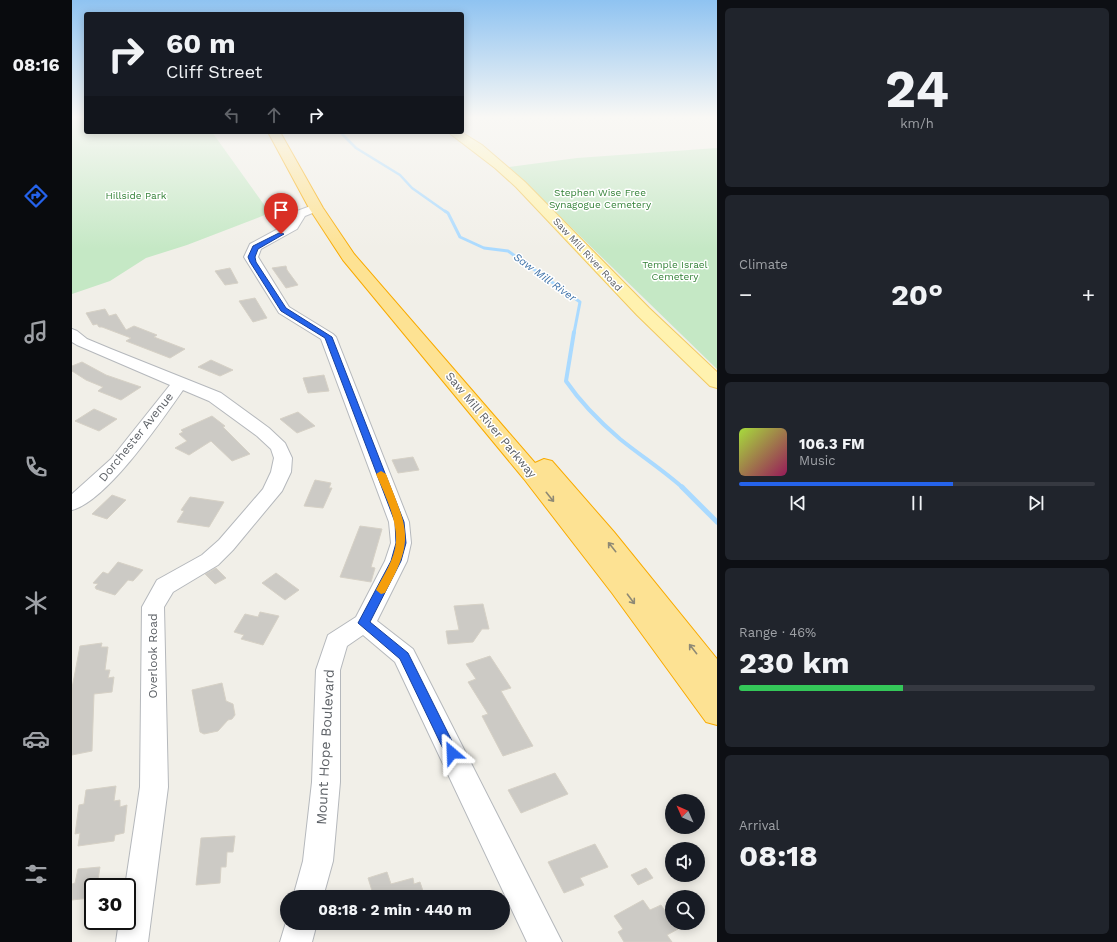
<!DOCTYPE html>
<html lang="en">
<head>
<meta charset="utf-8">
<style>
	:root { --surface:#171b24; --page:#20242c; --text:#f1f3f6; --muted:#9ea1a6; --line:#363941; --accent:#2563eb }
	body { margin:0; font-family:"Work Sans",sans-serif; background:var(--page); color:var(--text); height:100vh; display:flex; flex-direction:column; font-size:15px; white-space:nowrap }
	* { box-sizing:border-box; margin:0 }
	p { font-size:13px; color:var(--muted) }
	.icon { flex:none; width:22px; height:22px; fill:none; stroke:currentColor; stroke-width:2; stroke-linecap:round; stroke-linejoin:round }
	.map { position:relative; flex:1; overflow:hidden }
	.sheet { display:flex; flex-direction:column; gap:8px; padding:8px; background:#0d0f14; width:400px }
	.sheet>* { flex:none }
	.banner { position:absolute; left:12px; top:12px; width:380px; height:122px; border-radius:4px; box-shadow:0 2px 10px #0003; background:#171b24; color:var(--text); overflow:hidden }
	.needle { width:26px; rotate:315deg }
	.tools { position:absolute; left:593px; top:794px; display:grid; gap:8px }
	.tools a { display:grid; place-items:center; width:40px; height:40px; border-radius:50%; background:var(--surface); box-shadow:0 2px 10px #0003; font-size:20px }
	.speed { position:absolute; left:12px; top:878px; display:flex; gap:8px; font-size:20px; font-weight:700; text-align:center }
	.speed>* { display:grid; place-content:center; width:52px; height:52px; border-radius:50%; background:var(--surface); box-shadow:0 2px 10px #0003; line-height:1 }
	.speed .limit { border:2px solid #111; border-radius:6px; background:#fff; color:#111 }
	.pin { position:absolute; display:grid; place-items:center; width:34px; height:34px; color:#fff; margin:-41px -17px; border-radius:50% 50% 50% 0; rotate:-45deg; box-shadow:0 0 4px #0007 }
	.pin .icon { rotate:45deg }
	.me { position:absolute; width:44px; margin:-22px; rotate:334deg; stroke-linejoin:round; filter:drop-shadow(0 0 3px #0008) }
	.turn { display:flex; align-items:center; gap:14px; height:84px; padding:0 16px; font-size:18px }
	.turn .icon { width:52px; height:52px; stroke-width:2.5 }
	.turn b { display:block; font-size:28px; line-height:34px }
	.lanes { display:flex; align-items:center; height:38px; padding:0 16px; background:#0003; justify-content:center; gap:20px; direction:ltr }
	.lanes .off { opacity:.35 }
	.big { font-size:30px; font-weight:700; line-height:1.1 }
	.sheet .tile { flex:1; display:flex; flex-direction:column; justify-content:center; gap:6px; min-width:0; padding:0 14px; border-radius:6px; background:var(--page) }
	.sheet .dial { align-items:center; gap:0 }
	.dial b { font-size:52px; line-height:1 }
	.song { display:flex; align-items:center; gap:12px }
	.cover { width:48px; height:48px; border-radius:6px; background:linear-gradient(135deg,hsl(80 70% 55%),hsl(330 70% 35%)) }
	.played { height:4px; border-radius:2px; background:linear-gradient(90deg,var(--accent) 60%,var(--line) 60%) }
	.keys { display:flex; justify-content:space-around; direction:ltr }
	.heat { display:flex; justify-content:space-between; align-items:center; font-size:22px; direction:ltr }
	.charge { height:6px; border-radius:3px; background:linear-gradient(90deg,#34c759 46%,var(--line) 0) }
	.trip { position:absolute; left:208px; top:890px; width:230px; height:40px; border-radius:20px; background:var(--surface); box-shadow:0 2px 10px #0003; font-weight:700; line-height:40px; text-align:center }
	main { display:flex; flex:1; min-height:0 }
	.dock { display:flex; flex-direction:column; width:72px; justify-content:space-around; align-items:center; background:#090b0e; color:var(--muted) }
	.dock .icon { width:28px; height:28px }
	.dock .active { color:var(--accent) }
	.dock b { font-size:18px; color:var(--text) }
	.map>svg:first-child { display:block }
</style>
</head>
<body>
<main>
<nav class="dock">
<b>08:16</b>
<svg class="icon active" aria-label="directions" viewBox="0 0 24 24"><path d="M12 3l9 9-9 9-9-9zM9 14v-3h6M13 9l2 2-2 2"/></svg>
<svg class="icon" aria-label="music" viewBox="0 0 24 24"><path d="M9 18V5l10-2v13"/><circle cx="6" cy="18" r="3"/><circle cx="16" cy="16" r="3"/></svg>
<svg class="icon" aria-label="phone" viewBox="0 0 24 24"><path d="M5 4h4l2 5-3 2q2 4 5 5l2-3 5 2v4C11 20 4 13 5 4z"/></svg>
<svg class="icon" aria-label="climate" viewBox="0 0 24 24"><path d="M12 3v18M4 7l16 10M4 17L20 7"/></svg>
<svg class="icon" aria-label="car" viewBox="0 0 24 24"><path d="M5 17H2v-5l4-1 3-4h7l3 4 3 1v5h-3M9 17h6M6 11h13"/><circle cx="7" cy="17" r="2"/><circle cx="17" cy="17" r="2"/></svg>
<svg class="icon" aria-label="filters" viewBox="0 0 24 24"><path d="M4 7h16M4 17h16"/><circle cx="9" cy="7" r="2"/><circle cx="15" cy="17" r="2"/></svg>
</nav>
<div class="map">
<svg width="645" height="942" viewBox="0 0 645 942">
	<rect width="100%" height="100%" fill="#f1efe8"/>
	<g fill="#c5e8c5">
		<path d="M14,117V132H140L198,213L115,245L74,258L38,281L0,294V119Z"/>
		<path d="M645,148V369L437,167L505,158Z"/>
	</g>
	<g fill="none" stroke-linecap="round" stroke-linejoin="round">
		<path stroke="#aadaff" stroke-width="2.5" d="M268,132L284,148L328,175L340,188L374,212"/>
		<path stroke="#aadaff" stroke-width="3" d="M373,211L376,213L388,237L412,248L436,251L508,302L502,333"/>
		<path stroke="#aadaff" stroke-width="4" d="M502,332L494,381C509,403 528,422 548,439C569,456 591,470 611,488"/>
		<path stroke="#aadaff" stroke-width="5" d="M610,487L645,522"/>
	</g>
	<g fill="#cccac5" stroke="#d6d1c6">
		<path d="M214,266L215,270L226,285L214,288L200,268Z"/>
		<path d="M158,268L166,283L153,285L143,271Z"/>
		<path d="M183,298L195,318L181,322L167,301Z"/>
		<path d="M33,309L37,316L44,314L54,330L62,326L85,335L82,337L113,349L98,358L54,341L59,338L30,327H27L25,324L21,325L14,313Z"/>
		<path d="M139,360L161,370L148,376L126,367Z"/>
		<path d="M10,362L34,375L69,387L49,400L26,391L31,387L14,380L0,371V366Z"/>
		<path d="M252,375L257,391L236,393L231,378Z"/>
		<path d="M22,409L45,419L27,431L3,421Z"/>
		<path d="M226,412L243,426L225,433L208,419Z"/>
		<path d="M140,416L153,426L151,427L178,454L160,461L139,441L117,455L103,448L115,441L107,434L111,432L109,430Z"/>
		<path d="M341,457L347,470L326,473L320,460Z"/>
		<path d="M243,480L259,483L257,488H260L251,508L232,506Z"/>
		<path d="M40,495L54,500L35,519L20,514Z"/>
		<path d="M118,497L152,502L137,527L105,522L112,511L109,510Z"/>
		<path d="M288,526L310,529L299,567L303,568L299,582L268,577Z"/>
		<path d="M46,562L71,570L61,581L56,580L43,595L24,589L23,587L26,584L21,583L31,572L36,574Z"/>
		<path d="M144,568L154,578L143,584L133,574Z"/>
		<path d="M204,573L227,590L213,600L190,583Z"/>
		<path d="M411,604L417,629H410L401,642L376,644L374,631L387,630L382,606Z"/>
		<path d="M188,612L207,616L191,645L169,639L172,635L162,632L173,614L186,617Z"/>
		<path d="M30,643L29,647H36L33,670H38L36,678L42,677L40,692L22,694L20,751L0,755V688L8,646Z"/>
		<path d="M418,656L439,688L429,691L461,746L431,756L410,716L416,714L396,682L404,679L394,664Z"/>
		<path d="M150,683L154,701L161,704L163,715L160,719L156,720L146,731L132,734L128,732L120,690Z"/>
		<path d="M483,773L496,794L449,813L436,790Z"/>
		<path d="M44,786L42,801L48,800V807L55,805L52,833L43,835L42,841L6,846L8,833L3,834L7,805L12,804L14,790Z"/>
		<path d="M163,836L161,852H155L154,867H149L148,883L124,885L129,838Z"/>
		<path d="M523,844L536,867L508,878L512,885L492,893L476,862Z"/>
		<path d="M28,867L26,880L22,881L18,898L0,900V884L3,883L6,869Z"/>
		<path d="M574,868L581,878L566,885L559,875Z"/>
		<path d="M315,872L319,884L341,878L342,884L348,882L353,897H302L296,878Z"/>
		<path d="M571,900L578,910L589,905L606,929L595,935L600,942H552L546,932L551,929L542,916Z"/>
	</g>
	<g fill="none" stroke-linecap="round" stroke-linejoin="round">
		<g stroke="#b5b8bc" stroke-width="2">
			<g id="minor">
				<path d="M244,204L248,206L250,208L248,210L233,216L225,229L189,249L186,257L217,307L261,334L264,337L337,522L339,543L335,561L305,621L341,649L490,942H455L323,662L291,635L275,646L268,670V782L261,861L251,897H221L231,861L240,782L244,670L256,635L284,617L313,561L319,543L317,522L249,339L207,313L172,257L178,244L217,223L225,211Z"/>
				<path d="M0,329L5,331L15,339L39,349L149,393L197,428L213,443L220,458L219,472L210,491L161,550L146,565L101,592L92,607L96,787L76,942H44L47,921H55V887H53L68,787L70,607L85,580L130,555L147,540L191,489L199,472L202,458L199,449L185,436L137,401L111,390C90,420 35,501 0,510V494L39,459L98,385L5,345L0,342Z"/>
				<path d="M215,919V923H245L240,942H208Z"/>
			</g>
		</g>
		<g stroke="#f2c960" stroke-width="2">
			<path id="major" d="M376,132H389L410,145L453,182L577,308L645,372V388L638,386L565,315L444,187L423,168Z"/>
		</g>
		<g stroke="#f9ab00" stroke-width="2">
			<path id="highway" d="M196,132H208L251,208L282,254L463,463L472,459L480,461L542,532L645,659V725L634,722L540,593L452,479L271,260L237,208Z"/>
		</g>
		<use href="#minor" fill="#fff" fill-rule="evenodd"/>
		<use href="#major" fill="#fff2af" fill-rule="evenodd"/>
		<use href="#highway" fill="#fde293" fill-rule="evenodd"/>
	</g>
	<defs><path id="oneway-shaft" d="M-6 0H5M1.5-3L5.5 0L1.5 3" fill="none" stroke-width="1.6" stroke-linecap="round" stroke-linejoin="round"/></defs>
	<g stroke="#8e8975">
		<use href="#oneway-shaft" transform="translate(478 497) rotate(51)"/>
		<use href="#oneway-shaft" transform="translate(540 547) rotate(-129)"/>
		<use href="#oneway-shaft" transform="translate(559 599) rotate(53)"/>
		<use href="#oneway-shaft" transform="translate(621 649) rotate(-128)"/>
	</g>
	<linearGradient id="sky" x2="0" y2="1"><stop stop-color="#8fc3f1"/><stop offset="0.47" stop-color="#f9f8f5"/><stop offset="1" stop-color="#f9f8f5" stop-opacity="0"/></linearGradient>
	<rect width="645" height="249" fill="url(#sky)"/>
	<path fill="#2563eb" stroke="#184099" d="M207,233L212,234L186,249L183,257L184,262L214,308L260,337L332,522L334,543L329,561L298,622L336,653L386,753L384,757L380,759L375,757L328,659L286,623L319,561L324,543L323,522L253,338L209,311L178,262L176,257L181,246Z"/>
	<path fill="#f59e0b" d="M309,471L314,474C335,529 344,538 313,593L309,594L304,590C311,576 323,559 324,542C325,518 313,495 304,474Z"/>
	<g text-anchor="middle" stroke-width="3" stroke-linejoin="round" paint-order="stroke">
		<g font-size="10" fill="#348238" stroke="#fff">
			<text x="528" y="196">Stephen Wise Free<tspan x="528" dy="12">Synagogue Cemetery</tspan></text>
			<text x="64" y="199">Hillside Park</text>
			<text x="603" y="268">Temple Israel<tspan x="603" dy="12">Cemetery</tspan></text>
		</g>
		<g font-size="10" fill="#5f6368" stroke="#fff">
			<text transform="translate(516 254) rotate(47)" y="4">Saw Mill River Road</text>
		</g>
		<g font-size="11" font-style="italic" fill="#4174aa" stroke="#fff">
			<text transform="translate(473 277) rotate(36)" y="4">Saw Mill River</text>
		</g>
		<g font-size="12" fill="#5f6368" stroke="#fff">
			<text transform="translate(419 425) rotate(50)" y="4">Saw Mill River Parkway</text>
			<text transform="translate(64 437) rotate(-51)" y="4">Dorchester Avenue</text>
			<text transform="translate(81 656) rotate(-90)" y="4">Overlook Road</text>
		</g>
		<g font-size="14" fill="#5f6368" stroke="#fff">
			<text transform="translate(253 747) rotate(-87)" y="5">Mount Hope Boulevard</text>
		</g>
	</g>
</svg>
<div class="tools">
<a><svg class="needle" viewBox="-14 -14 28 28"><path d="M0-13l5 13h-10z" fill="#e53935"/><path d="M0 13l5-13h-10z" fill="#9ea1a6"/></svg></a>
<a><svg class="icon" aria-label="sound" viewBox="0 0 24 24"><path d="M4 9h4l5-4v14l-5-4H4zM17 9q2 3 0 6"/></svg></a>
<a><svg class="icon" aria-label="search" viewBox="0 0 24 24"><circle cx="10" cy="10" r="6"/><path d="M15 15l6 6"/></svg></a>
</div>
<div class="speed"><div class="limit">30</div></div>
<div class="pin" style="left:209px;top:234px;background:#d93025"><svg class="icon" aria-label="arrive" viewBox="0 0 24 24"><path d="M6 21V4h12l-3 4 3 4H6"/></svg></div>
<svg class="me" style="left:380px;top:753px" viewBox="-20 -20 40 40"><path d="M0-17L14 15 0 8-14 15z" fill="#2563eb" stroke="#fff" stroke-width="4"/></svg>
<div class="trip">08:18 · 2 min · 440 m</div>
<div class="banner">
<div class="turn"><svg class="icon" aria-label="right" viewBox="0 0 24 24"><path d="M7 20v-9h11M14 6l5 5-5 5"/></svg><div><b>60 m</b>Cliff Street</div></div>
<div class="lanes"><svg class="icon off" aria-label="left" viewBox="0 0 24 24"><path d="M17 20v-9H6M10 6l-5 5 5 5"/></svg><svg class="icon off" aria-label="ahead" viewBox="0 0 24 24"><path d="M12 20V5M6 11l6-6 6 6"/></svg><svg class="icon" aria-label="right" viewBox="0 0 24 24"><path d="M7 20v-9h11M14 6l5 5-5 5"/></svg></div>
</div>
</div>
<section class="sheet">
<div class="tile dial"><b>24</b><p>km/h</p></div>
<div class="tile"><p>Climate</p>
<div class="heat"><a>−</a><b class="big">20°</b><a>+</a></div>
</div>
<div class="tile">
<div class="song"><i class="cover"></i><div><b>106.3 FM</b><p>Music</p></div></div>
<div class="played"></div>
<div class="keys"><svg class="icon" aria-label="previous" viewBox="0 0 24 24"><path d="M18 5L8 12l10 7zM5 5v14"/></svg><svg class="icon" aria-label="pause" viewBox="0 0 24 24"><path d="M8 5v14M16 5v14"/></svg><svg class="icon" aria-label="next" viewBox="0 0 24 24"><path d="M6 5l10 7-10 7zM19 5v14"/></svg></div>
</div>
<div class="tile"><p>Range · 46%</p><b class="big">230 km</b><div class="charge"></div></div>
<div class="tile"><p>Arrival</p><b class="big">08:18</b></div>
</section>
</main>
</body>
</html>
